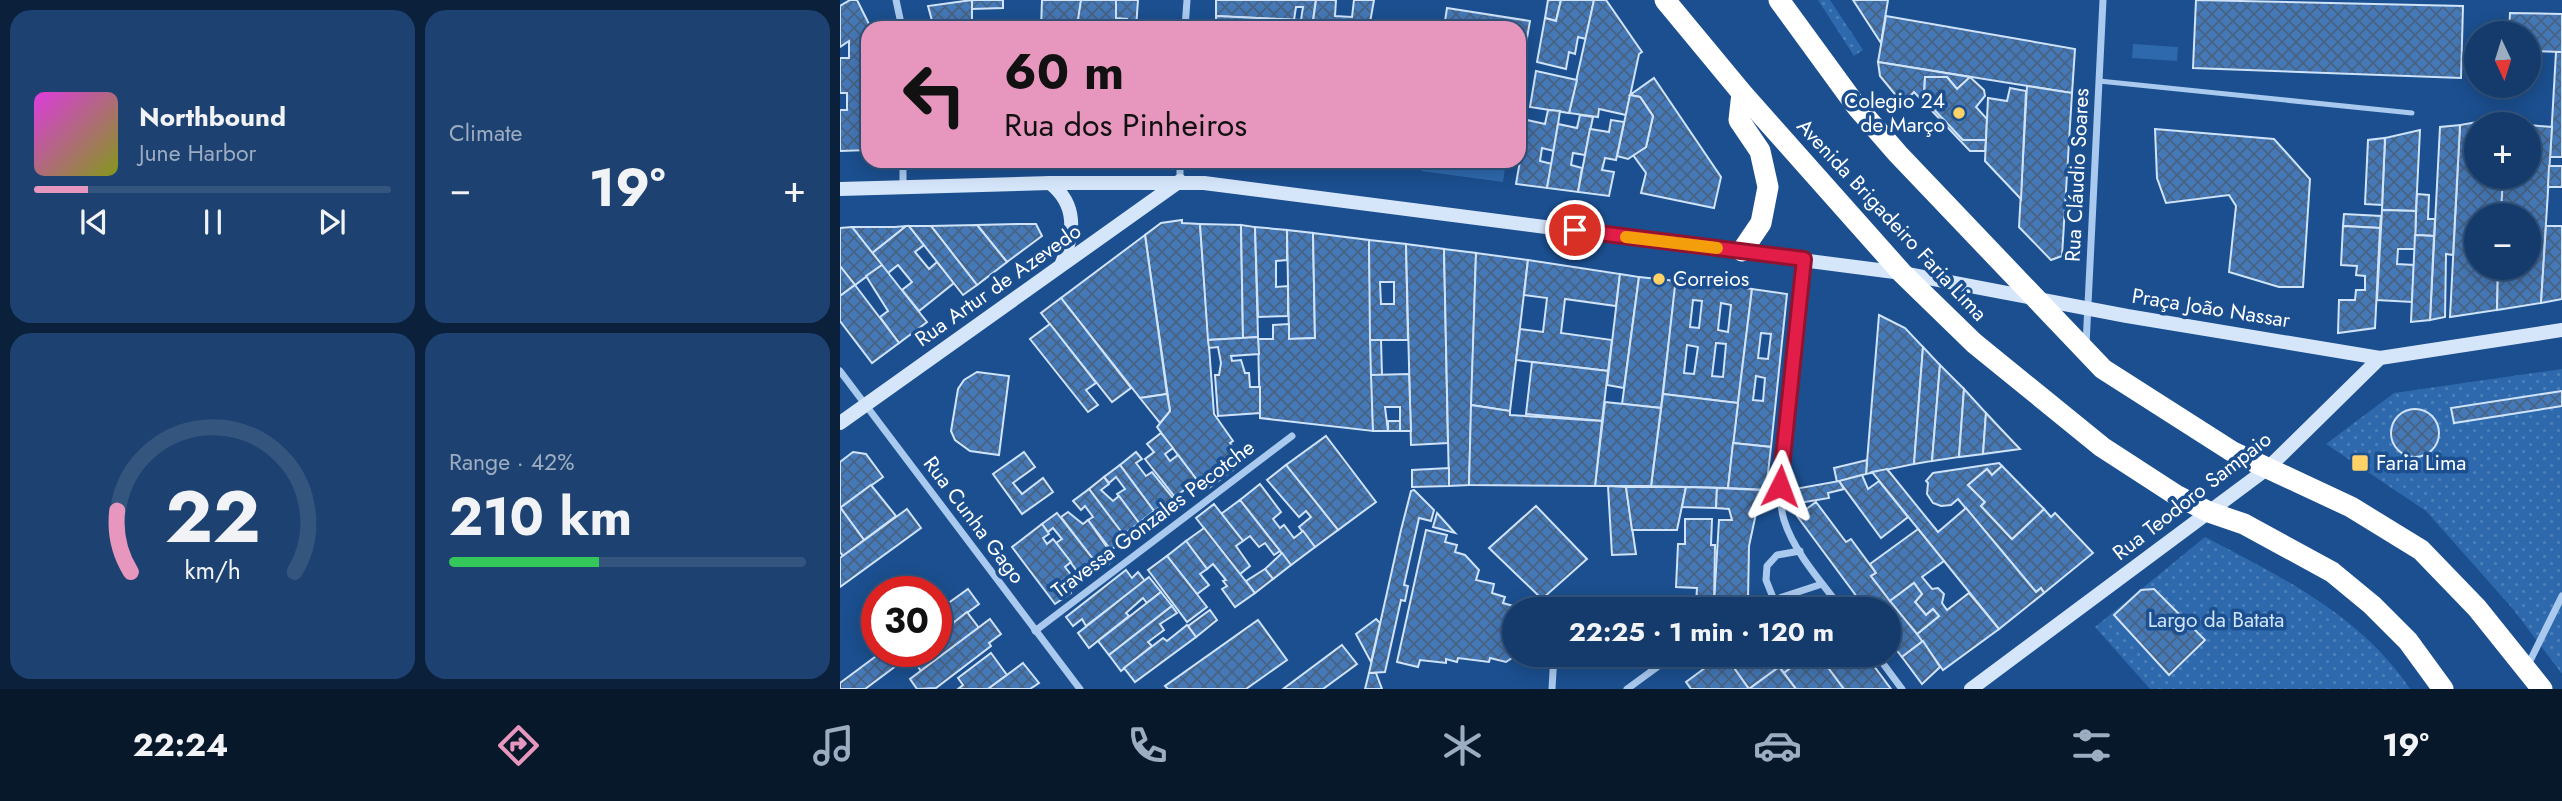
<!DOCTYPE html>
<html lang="en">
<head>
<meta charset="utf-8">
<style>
	:root { --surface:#143b6b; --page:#1d4271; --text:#f1f3f6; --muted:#9dadc1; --line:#33557e; --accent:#e797bd }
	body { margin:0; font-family:Jost,sans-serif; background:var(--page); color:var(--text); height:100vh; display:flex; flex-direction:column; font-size:26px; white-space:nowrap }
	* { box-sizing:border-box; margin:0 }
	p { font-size:23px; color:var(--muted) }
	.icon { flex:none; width:38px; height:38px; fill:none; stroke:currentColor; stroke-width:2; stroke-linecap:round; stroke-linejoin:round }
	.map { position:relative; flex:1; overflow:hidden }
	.sheet { display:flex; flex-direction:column; gap:10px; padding:10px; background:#0b203b; width:840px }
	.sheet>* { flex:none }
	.guide { position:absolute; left:21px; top:21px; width:665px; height:147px; border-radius:21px; box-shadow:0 4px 18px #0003,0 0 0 2px var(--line); background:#e797bd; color:#111; overflow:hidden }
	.needle { width:46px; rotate:176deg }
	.tools { position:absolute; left:1624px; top:21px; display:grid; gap:14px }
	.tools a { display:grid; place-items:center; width:77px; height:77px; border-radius:50%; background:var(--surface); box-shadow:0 4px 18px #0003,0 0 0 2px var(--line); font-size:35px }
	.speed { position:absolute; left:21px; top:576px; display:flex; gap:14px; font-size:35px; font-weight:700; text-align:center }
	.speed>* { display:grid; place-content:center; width:91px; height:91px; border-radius:50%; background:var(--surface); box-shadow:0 4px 18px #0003,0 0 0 2px var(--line); line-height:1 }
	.speed .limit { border:10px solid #d22; background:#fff; color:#111 }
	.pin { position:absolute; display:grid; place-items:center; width:60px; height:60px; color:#fff; margin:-30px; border:4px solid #fff; border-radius:50%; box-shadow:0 2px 7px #0007 }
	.me { position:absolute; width:77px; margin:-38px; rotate:3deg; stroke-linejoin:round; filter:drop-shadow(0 0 5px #0008) }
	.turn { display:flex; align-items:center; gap:24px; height:147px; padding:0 28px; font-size:32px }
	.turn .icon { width:91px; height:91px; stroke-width:2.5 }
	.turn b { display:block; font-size:49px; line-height:60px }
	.big { font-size:52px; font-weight:700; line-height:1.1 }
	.sheet .tile { flex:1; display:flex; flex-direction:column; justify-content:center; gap:10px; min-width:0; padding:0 24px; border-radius:21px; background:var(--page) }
	.sheet .dial { align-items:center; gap:0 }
	.dial svg { height:182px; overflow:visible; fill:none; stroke:var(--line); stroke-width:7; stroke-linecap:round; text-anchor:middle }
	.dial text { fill:var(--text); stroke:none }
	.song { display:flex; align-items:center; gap:21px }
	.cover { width:84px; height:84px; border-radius:10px; background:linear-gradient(135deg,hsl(300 70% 55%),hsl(70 70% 35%)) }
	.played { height:7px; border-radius:4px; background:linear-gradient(90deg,var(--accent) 15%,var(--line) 15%) }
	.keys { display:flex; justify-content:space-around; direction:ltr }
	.heat { display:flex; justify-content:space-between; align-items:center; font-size:38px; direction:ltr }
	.charge { height:10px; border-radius:5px; background:linear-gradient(90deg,#34c759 42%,var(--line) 0) }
	.sheet .tiles { flex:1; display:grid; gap:10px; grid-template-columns:repeat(2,1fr) }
	.trip { position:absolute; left:662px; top:597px; width:399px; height:70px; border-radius:35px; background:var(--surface); box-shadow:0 4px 18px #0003,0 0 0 2px var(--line); font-weight:700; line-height:70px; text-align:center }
	.dock { display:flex; height:112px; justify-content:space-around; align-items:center; background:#08182b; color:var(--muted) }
	.dock .icon { width:49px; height:49px }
	.dock .on { color:var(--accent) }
	.dock b { font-size:32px; color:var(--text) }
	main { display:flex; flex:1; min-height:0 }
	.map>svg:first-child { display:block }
</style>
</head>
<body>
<main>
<section class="sheet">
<div class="tiles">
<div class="tile">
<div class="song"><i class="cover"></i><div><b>Northbound</b><p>June Harbor</p></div></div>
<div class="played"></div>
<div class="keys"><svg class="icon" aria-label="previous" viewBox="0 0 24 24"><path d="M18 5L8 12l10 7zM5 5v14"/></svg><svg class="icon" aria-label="pause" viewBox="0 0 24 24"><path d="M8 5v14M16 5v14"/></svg><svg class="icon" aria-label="next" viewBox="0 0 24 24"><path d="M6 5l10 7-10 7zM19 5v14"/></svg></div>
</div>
<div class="tile"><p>Climate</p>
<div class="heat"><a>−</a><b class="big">19°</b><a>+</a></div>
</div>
<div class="tile dial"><svg viewBox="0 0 100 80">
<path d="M14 69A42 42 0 1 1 86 69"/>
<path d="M14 69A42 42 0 0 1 8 42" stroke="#e797bd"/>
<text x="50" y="56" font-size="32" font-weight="700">22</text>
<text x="50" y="72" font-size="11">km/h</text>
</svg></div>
<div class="tile"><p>Range · 42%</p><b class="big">210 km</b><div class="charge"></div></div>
</div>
</section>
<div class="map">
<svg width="1722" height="689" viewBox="0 0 1722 689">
	<defs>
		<pattern id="grass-dots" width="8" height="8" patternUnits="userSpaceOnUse" patternTransform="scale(1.75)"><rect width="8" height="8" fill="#2e69ad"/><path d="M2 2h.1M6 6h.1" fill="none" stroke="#4d80b9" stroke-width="1.8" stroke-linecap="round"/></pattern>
		<pattern id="building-cross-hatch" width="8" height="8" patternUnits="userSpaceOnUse" patternTransform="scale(1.75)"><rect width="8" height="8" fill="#4478b7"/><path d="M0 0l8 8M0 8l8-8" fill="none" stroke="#486282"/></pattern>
	</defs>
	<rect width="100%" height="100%" fill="#1b4f8f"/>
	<g fill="url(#grass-dots)">
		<path d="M978,0H990L1023,50L1014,56Z"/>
		<path d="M1722,369V674L1673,609L1586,511L1486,444L1554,393Z"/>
		<path d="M1365,537C1440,576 1522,616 1570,689H1310L1255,627Z"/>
	</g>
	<g fill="#2e69ad">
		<path d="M1293,44L1338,47L1337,61L1292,58Z"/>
		<path d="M583,161H666L663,182L581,171Z"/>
	</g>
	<g fill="url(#building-cross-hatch)" stroke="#cfe3fa" stroke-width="2" fill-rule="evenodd">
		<path d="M10,0H17L31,28H28V150L0,151V110H7V93H0V58H9V41L0,47V6Z"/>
		<path d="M132,0H163V8L132,9Z"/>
		<path d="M132,0V28H94L88,6Z"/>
		<path d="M202,0H241L240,22L237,26L201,28Z"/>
		<path d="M241,0H276V18L287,19L286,28H221V25L237,26Z"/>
		<path d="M276,0H298L296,28H286L287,19L276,18Z"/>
		<path d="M376,0H476L473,21L461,20L463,7H456L454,20L376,16Z"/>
		<path d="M476,0H496L495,16L512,17L514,0H534L529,28H472Z"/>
		<path d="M708,0H721L716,21L705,18Z"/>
		<path d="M721,0H754L746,39L738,37L735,54L729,52L726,69L697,62L705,18L716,21Z"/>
		<path d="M754,0H766L802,52L799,54L786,115L759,109L758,117L729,113Z"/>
		<path d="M1013,0H1048L1041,43Z"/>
		<path d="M1356,0L1623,6L1621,78L1353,68Z"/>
		<path d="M607,8L690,21L679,83V28H604Z"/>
		<path d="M1670,13L1722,14V52L1689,51V33H1669Z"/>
		<path d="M376,16L461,20L473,21L472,28H376Z"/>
		<path d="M1046,16L1235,49L1232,93L1038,62Z"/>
		<path d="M1716,52H1722V157H1710Z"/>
		<path d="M1038,62L1130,77L1117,89L1107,77H1085L1084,97L1123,140H1146L1145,151H1130L1074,92L1063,104L1040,76Z"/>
		<path d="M696,71L737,80L729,113L690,107Z"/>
		<path d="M1085,77H1107L1117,89L1130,77L1144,90L1145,96L1136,107L1147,119L1146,140H1123L1084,99Z"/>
		<path d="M814,78L881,177L874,208L801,193L806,173L793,155L806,147L813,116L800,97L790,95Z"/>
		<path d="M1187,86L1232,93L1222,256L1211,260L1179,227Z"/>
		<path d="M1170,88L1186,91L1181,199L1145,161L1148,98L1167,101Z"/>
		<path d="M790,95L800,97L813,116L806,147L788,159L777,156Z"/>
		<path d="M708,110L720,111L714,151L702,148L700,161L712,164L707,188L676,184L687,120L705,124Z"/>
		<path d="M740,115L753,117L745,155L733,153L731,165L742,168L738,192L707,188L718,124L737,128Z"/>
		<path d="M1665,117V124H1636L1634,158L1636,177H1663L1661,215H1636V268H1658L1657,310L1610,317L1620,125Z"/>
		<path d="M771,120L784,122L776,160L765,158L762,170L774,172L769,196L738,192L750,129L769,132Z"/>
		<path d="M1620,125L1613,255L1606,254L1605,317L1590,320L1600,127Z"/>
		<path d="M1689,125L1712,127L1701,303L1657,310L1658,268H1689V215H1661L1663,177H1689Z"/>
		<path d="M1315,129L1434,139L1470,179L1463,287H1439L1389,272L1396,206L1389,195L1326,203L1317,178Z"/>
		<path d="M1580,130L1576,211L1542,210L1545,138Z"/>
		<path d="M1545,138L1542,205L1525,204L1528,140Z"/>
		<path d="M1709,166H1722V187H1708Z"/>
		<path d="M1577,194L1589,195L1588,219H1595L1594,236L1575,235Z"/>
		<path d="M1542,210L1576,211L1575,249H1558L1557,264L1574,265L1572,302L1537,300Z"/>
		<path d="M1504,214L1541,216L1540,228L1503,226Z"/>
		<path d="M342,220V223L360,224L374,414L393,441L390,443L399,455L398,466L365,491L317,427L330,411L305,235L321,223Z"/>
		<path d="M177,224H196L202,236L167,262L137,225Z"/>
		<path d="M360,224L401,225L403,338L368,340Z"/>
		<path d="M137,225L167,262L137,285L91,226Z"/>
		<path d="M401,225L415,227L418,337L403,338Z"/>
		<path d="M66,226H69L84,245L75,252L89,269L97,262L114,283L79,311L62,290L72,282L58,265L48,273L32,253Z"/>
		<path d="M66,226L32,253L12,227H55Z"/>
		<path d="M69,226H91L137,285L123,295Z"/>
		<path d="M1503,226L1540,228L1535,328L1498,333L1499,300H1515L1516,290H1525V276L1516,275L1517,266L1501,265Z"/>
		<path d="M1706,226H1722V299L1701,303Z"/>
		<path d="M12,227L42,265L15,285L0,266V228Z"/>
		<path d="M415,227L447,230V260L436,261V287L448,286V316L418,317Z"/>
		<path d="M447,230L473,233L475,338L449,339Z"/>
		<path d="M473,233L529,240L533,431L420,418L418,339H433V325L449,324V339L475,338Z"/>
		<path d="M305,235L327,394L300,398L221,298Z"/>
		<path d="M1575,235L1594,236L1590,320L1571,322Z"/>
		<path d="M529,240L566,244L568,340H530ZM540,282H554V304H541Z"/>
		<path d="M566,244L604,249L608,443L571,445Z"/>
		<path d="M604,249L636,253L629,485L609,486Z"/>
		<path d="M636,253L688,260L670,411L631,405Z"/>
		<path d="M688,260L780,274L776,306L725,299L721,333L772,340L768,371L676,360L680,329L703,332L707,298L684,295Z"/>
		<path d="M42,265L87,322L59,343L40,317L48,311L26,276Z"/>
		<path d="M0,266L15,285L0,296Z"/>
		<path d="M780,274L799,277L784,388L767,385Z"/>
		<path d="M799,277L836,281L821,408L782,404Z"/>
		<path d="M836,277L912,289L898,403L823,394ZM853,300L862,301L859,328L850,327ZM881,303L891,305L888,332L878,330ZM876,343L886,344L883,377L872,376ZM847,345L858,347L854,374L844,373Z"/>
		<path d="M15,285L59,343L32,363L0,321V296Z"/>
		<path d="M912,289L947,294L931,447L893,443ZM921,333L931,334L928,359L918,358ZM916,376L925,378L923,401L913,400Z"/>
		<path d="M221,298L291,388L272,402L201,313Z"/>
		<path d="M1039,315L1065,328L1083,347L1074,464L1026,474Z"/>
		<path d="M210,324L256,383L246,390L258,405L248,412L190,339Z"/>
		<path d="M418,337L419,354L391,356L392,361L401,360L405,373H409L410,387H420V413L378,416L375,375H379L381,363L378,347L369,348L368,340Z"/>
		<path d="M530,340H541L542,375H531Z"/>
		<path d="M1083,347L1100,365L1092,461L1074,464Z"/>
		<path d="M692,362L768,371L762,421L686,414Z"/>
		<path d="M1100,365L1124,389L1119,457L1092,461Z"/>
		<path d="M137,372L169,376L159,455L130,451L115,440L111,431L118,389L124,380Z"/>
		<path d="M569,374L571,431H560V407H545L548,431H533L531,375Z"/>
		<path d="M1124,389L1146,413L1143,454L1119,457Z"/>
		<path d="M1722,391V406L1614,423L1611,408Z"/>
		<path d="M327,394L330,411L320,423L300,398Z"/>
		<path d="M823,394L898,403L888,488L811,486Z"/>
		<path d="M765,402L821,408L811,486H755Z"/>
		<path d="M631,405L670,411V415L762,421L755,486L629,485Z"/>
		<circle cx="1575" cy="433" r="24"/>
		<path d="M1146,413L1160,428L1180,449L1143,454Z"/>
		<rect x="548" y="421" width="12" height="10"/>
		<path d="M321,433L333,448L325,454L330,461L338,455L357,480L335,497L305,459L314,452L307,444Z"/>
		<path d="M486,436L536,502L498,530L446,465Z"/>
		<path d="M893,443L931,447L926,490L888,488Z"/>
		<path d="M13,452L26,454L43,477L0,508V462Z"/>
		<path d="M184,452L195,467L173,483L182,494L203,478L213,492L182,514L153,474Z"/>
		<path d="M296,452L302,459L296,463L306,476L312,472L333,498L314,511L280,465Z"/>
		<path d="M1027,460L1026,474L997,482L994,468Z"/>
		<path d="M1159,463L1162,466L1152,475L1147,469L1128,485L1145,502L1141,506L1172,539L1204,509L1211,517L1215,513L1253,553L1204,593L1201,588L1196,592L1118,499L1111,505L1101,506L1093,503L1087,494L1088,483L1086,481L1093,473Z"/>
		<path d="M280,465L314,511L299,523L277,494L285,489L276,477L269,483L264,477Z"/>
		<path d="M446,465L498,530L475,547L459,527L471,517L466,511L459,517L427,480Z"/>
		<path d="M1162,466L1204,509L1172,539L1141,506L1145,502L1128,485L1147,469L1152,475Z"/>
		<path d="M609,468V486L572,487V470Z"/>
		<path d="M1047,469L1098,532L1126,508L1196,592L1201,588L1204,593L1159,629L1032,472Z"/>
		<path d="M1022,475L1028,489L1039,481L1068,517L1041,538L999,481Z"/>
		<path d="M264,477L269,484L261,490L273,501L279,496L299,523L283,535L249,489Z"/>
		<path d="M999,481L1004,489L988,493L989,498L947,505L949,490Z"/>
		<path d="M420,484L441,512L433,519L440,528L444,525L454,538L463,531L475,547L451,565L400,500Z"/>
		<path d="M31,485L56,516L24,540L0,508Z"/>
		<path d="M768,486L786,487L796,554L772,555Z"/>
		<path d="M786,487H846L837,530H792Z"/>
		<path d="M846,487L877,488L876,508L842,507Z"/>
		<path d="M877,488L921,490L909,546L908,600L874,603L879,520H892L889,509L876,508Z"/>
		<path d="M249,489L286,538L271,550L248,520L253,517L245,506L241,510L233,501Z"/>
		<path d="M574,490L594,510L591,521L579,518L564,585L568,586L565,601L561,600L545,672L529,673L561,530L571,491Z"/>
		<path d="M400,500L440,551L434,555L425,543L419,547L410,536L403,541L381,514Z"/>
		<path d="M976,502L1006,542L1011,539L1036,573L1031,576L1083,641L1062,657L1048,639V609H1026L957,516Z"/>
		<path d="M374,504L403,541L396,546L410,566L400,574L356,518Z"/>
		<path d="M696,506L747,559L702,599L649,548Z"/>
		<path d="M0,507L24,540L3,556L0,552Z"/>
		<path d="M67,509L81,528L0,587V558Z"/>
		<path d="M228,512L243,524L248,520L275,559L267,565L259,555L253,559L221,517Z"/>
		<path d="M217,513L253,559L237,571L216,543L222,539L213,528L208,532L202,524Z"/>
		<path d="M597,513L615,533L593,527Z"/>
		<path d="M845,519H872L871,545H875L874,603L856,604L857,588L836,587L838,544H845Z"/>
		<path d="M202,524L209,534L203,538L207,544L213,539L231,562L225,567L232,576L224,582L231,593L215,604L172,547Z"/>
		<path d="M364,528L415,593L395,607L382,589L387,586L383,581L386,580L373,564L367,569L346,541Z"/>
		<path d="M1078,529L1104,561L1082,577L1092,589L1098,588L1104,594L1102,603L1107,610L1129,593L1159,629L1103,670L1077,634L1099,616L1093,609L1086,615L1075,602L1082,594L1074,583L1050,601L1031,576L1036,573L1030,564Z"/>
		<path d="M586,530L607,535L605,542L617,545L615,552L625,555L639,570L636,580L654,584L652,593L665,597L663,603L680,608L674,609L675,656L666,662L650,658L649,662L618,658L617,662L606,659V663L580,660L578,667L557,662Z"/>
		<path d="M346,541L367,569L360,574L369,585L357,594L327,556Z"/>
		<path d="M442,553L451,565L433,579L425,569Z"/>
		<path d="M327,556L367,607L347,622L308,570Z"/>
		<path d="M425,569L433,579L415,593L406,581Z"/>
		<path d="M286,570L292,578L298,572L305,581L246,626L242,619L233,626L226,617Z"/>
		<path d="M309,577L321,592L307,603L303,598L286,613L289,616L249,648L238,633Z"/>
		<path d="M1074,583L1082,594L1075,602L1086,615L1093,609L1099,616L1077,634L1050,601Z"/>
		<path d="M128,589L139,604L96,636V612Z"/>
		<path d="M1314,589L1365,640L1329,675L1274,615L1301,590Z"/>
		<path d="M321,592L332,606L269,655L258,641Z"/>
		<path d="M332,606L337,613L320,624L324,630L308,642L312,646L281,671L269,655Z"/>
		<path d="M370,610L377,620L356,637L348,626Z"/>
		<path d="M127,612L139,628L81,671L74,661L87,651H96V644L104,639L99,634Z"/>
		<path d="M150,619L161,634L149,643L151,646L96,688L77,689L70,679Z"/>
		<path d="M536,619L540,623L531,662L516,634Z"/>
		<path d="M418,620L447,660L406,689H328L325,686Z"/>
		<path d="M347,625L356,637L295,682L284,668L323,638L327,641Z"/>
		<path d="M1083,641L1100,667L1082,684L1062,657Z"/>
		<path d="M502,645L517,664L483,689H443Z"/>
		<path d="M43,651H76L25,689H0V683Z"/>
		<path d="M151,653L167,675L148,689H118L123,685L118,678Z"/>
		<path d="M884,654H930L939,667L909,689Z"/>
		<path d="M884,654L909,689H851L846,682Z"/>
		<path d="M952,654H961L964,658L944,673L938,665Z"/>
		<path d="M961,654H978L1004,689H956L944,673L964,658Z"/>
		<path d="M978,654H1025L1051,689H1004Z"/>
		<path d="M183,663L199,683L190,689H148Z"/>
		<path d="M939,667L956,689H909Z"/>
		<path d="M529,673H536L542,689H525Z"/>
	</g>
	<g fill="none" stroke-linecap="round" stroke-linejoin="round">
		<path stroke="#a9c9ee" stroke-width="5" d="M1259,81L1572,113"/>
		<g stroke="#a9c9ee" stroke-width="7">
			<path d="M56,0L62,28"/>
			<path d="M345,28L347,0"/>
			<path d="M63,161V185"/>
			<path d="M340,181V161"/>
			<path d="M964,259L942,454C941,475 938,500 944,520C954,552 982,583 1002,609"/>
			<path d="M1246,345L1263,0"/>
			<path d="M0,371L240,689"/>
			<path d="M934,600L926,580L927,566L937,555L960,551"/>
			<path d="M906,609L982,584"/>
			<path d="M195,631L452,436"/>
			<path d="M1036,654L1062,689"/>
			<path d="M1688,665L1722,596"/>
			<path d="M712,689L714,654"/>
			<path d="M787,689L835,654"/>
		</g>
		<g stroke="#d6e6fa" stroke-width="14">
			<path d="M210,183C238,205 234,233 222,263"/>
			<path d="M0,189L210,183H364L1062,273L1287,316L1540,358"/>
			<path d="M0,423L340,181"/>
			<path d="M1131,689L1428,468L1540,358L1722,330"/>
		</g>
		<g stroke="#fff" stroke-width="21">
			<path d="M825,0L902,93L1062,273L1134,343L1262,447L1336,495L1369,512L1404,524L1492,572L1532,605L1568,641L1603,689"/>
			<path d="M939,0L1017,107L1058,154L1263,369L1393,452L1511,507L1581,550L1637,608L1702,689"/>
			<path d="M902,251L921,223L928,187L920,151L899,120L902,93"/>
		</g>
	</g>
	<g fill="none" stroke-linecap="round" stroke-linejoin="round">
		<g stroke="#92132f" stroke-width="18">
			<path id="route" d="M735,230L964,259L940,486"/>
		</g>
		<use href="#route" stroke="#e11d48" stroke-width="12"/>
		<path stroke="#f59e0b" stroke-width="12" d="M786,237L877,248"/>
	</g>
	<g fill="#ffd166" stroke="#1b4f8f" stroke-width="2.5">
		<circle cx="1119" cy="113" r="7"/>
		<circle cx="819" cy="279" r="7"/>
		<rect x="1511" y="454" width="18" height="18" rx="3.5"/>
	</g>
	<g text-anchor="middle" stroke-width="7" stroke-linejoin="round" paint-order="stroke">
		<g font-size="21" fill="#fff" stroke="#1b4f8f" text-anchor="start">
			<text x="1105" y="108" text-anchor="end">Colegio 24<tspan x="1105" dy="24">de Março</tspan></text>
			<text x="833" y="286">Correios</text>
			<text x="1536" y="470">Faria Lima</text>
		</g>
		<g font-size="21" fill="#fff" stroke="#1b4f8f">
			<text transform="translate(1237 175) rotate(-87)" y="7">Rua Cláudio Soares</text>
			<text transform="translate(1052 220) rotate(47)" y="7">Avenida Brigadeiro Faria Lima</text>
			<text transform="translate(158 285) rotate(-35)" y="7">Rua Artur de Azevedo</text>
			<text transform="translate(1371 308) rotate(9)" y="7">Praça João Nassar</text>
			<text transform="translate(1352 496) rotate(-38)" y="7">Rua Teodoro Sampaio</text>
			<text transform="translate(313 519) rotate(-37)" y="7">Travessa Gonzales Pecotche</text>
			<text transform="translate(134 520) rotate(53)" y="7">Rua Cunha Gago</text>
		</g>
		<g font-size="21" fill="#cfe3fa" stroke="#1b4f8f">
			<text x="1376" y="627">Largo da Batata</text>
		</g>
	</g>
</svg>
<div class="tools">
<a><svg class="needle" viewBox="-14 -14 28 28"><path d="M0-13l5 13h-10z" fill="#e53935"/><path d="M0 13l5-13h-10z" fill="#9dadc1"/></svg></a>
<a>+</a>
<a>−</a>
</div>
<div class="speed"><div class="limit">30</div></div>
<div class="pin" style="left:735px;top:230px;background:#d93025"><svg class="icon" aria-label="arrive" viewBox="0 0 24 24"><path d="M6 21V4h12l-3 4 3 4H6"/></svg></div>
<svg class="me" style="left:940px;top:486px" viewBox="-20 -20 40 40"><path d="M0-17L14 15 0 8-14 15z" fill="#e11d48" stroke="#fff" stroke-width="4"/></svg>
<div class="trip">22:25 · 1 min · 120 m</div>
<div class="guide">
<div class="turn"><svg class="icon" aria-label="left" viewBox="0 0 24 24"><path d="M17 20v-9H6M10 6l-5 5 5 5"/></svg><div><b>60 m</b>Rua dos Pinheiros</div></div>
</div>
</div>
</main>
<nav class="dock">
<b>22:24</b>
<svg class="icon on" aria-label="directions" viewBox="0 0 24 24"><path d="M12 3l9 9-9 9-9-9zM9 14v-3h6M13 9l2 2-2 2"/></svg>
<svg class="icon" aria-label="music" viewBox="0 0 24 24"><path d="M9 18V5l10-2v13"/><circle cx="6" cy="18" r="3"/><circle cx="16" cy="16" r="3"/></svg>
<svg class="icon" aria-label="phone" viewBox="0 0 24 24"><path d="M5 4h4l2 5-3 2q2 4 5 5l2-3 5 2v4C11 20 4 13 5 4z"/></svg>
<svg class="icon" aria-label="climate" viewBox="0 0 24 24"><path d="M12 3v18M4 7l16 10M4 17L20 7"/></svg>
<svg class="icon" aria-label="car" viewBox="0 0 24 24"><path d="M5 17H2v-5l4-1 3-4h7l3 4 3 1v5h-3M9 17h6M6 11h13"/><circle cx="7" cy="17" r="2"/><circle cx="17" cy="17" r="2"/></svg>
<svg class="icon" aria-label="filters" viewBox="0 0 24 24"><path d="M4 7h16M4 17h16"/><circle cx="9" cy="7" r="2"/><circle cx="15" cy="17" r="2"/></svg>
<b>19°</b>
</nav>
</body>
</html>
